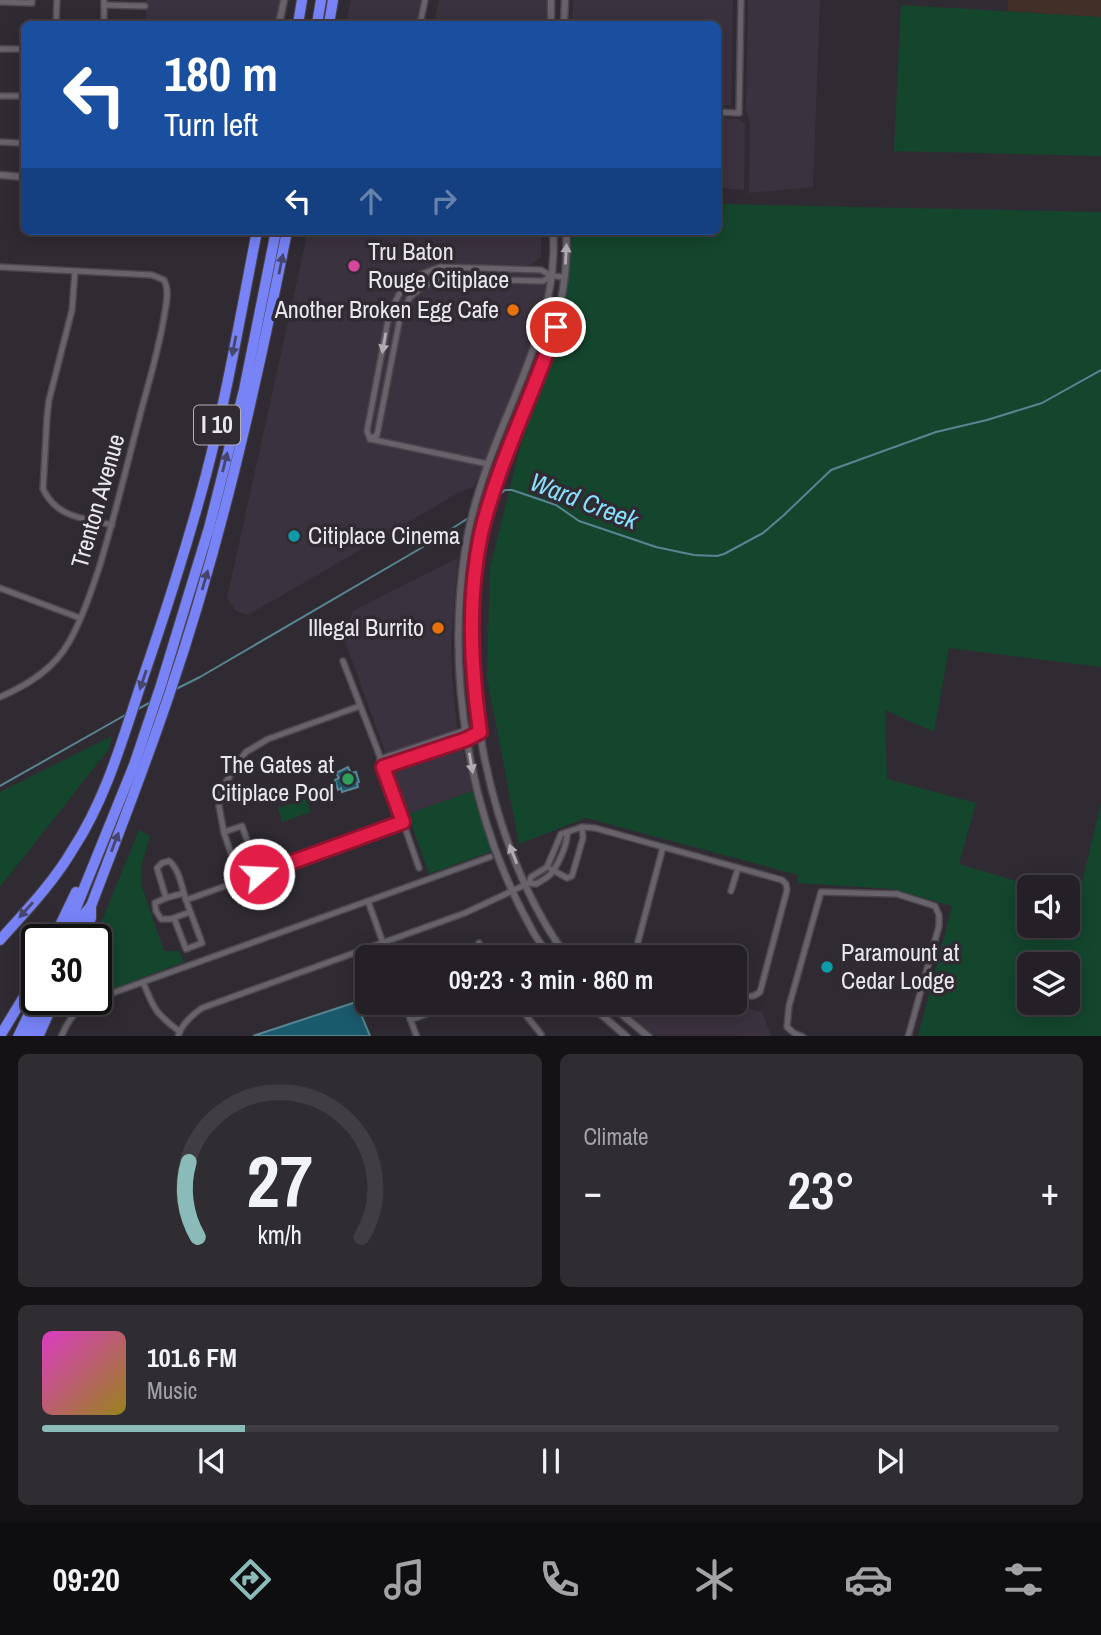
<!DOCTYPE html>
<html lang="en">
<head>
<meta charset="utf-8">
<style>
	:root { --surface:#242026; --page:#302d32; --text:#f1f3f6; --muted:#a3a3a7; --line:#413e43; --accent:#8bbbb9 }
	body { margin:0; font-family:"Archivo Narrow",sans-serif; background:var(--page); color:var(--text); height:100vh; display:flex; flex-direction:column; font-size:26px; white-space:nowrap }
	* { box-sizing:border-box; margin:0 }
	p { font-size:23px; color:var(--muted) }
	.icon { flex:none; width:38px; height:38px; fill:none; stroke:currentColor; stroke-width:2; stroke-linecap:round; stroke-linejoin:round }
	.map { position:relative; height:1036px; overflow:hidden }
	.drawer { display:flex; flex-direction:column; gap:18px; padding:18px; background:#141215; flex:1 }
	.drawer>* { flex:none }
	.top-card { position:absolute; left:21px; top:21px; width:700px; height:214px; border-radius:10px; box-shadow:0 4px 18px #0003,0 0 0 2px var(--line); background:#1a4fa0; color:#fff; overflow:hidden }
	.buttons { position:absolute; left:1017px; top:875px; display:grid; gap:14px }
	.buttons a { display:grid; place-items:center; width:63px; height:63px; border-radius:10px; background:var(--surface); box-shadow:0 4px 18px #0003,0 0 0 2px var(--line); font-size:35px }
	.speed { position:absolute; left:21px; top:924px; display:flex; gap:14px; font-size:35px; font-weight:700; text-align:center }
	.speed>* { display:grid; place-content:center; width:91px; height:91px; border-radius:50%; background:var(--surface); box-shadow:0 4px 18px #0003,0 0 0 2px var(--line); line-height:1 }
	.speed .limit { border:4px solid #111; border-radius:10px; background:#fff; color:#111 }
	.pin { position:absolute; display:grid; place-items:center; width:60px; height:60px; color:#fff; margin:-30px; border:4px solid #fff; border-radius:50%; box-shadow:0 2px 7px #0007 }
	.me { position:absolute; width:77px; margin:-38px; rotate:71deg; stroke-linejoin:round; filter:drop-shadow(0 0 5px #0008) }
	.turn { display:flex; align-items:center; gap:24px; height:147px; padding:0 28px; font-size:32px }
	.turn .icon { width:91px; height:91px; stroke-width:2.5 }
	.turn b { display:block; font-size:49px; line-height:60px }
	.lanes { display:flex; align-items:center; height:66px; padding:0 28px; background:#0003; justify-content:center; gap:35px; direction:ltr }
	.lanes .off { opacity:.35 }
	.big { font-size:52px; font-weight:600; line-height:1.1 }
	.drawer .card { flex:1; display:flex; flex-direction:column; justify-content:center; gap:10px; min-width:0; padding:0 24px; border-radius:10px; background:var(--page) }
	.drawer .dial { align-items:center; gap:0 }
	.dial svg { height:182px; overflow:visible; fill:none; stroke:var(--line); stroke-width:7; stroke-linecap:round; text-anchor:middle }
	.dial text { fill:var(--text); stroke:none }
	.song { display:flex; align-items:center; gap:21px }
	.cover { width:84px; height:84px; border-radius:10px; background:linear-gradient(135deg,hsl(310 70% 55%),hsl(50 70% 35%)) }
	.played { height:7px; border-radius:4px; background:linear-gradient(90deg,var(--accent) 20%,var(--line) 20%) }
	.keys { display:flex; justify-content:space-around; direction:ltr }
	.heat { display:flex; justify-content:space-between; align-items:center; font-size:38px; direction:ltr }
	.drawer .tiles { flex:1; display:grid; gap:18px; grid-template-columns:1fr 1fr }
	.card:last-child { grid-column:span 2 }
	.trip { position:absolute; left:355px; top:945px; width:392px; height:70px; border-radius:10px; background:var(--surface); box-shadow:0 4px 18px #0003,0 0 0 2px var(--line); font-weight:600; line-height:70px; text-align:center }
	.tab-bar { display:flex; height:112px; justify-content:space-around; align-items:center; background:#0e0d0f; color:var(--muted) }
	.tab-bar .icon { width:49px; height:49px }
	.tab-bar .selected { color:var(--accent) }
	.tab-bar b { font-size:32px; color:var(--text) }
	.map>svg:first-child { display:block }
</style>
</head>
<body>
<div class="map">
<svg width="1101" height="1037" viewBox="0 0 1101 1037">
	<rect width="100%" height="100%" fill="#302b32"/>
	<g fill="#3b323f">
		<path d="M146,0H284L279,24H146Z"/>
		<path d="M351,0H425L420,24H346Z"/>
		<path d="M439,0H548L546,24H434Z"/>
		<path d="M573,0H733L731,105H718V24H572Z"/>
		<path d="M748,0H820L813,187L749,193L750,122L746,110Z"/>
		<path d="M718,118L738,119L745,124L744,190L718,188Z"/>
		<path d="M308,231H541V257L525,269L548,270L547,291L543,299L537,326L524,364L474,487L460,492L248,615L236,611L227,598Z"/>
		<path d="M458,558L451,643L452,677L457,728L473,791L408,814L343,636L353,611Z"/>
		<path d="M614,1003H728L762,1012L771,1036H655Z"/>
	</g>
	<path fill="#422f28" d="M1008,0H1101V17L1007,11Z"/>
	<g fill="#14462e" fill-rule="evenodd">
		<path d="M901,5L1101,17V156L894,151Z"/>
		<path d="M718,204L1101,212V667L949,648L934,732L885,710L887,779L976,803L959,864L1037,887H1029V926H1068V897L1078,899L1101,803V1036H918L952,906L893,889L797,883L798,875L586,818L519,844L487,677L490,568L574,231H718ZM1029,964H1068V1003H1029Z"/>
		<path d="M112,736L108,750L0,887V792Z"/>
		<path d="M473,791L492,851L429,874L408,814Z"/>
		<path d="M306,799L311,812L282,822L278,808Z"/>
		<path d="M139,830L150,836L142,863L141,884L164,951H179L184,962L96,995V940H94Z"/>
	</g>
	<g fill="#1a5a6d" stroke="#598593" stroke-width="2">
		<path d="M348,767L351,773L356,772L359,782L357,783L358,787L342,792L341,788L338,790L335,780L339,778L336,773Z"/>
		<path d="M356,1002L370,1036H253Z"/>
	</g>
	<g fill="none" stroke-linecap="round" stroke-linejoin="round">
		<g stroke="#598593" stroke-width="2">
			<path d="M494,499L505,490H512L556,505L579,521L656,547L694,555L717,556L724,554L763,533L784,515L831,470L936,432L987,420L1042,403L1101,370"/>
			<path d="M474,513L486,504"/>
			<path d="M176,689L200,677L428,544L470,517"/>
			<path d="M138,709L149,703"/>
			<path d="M0,786L127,714"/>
		</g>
		<g stroke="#4b464d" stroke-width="8">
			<g id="minor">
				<path d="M0,2L32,3V0"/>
				<path d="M104,5L145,6"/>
				<path d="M56,24L57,0"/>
				<path d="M104,24V0"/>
				<path d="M420,24L425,0"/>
				<path d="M0,49H24"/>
				<path d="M0,96H23"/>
				<path d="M718,112L739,113L741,0"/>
				<path d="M0,142L21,143"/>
				<path d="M0,267L152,275L164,280C169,289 167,301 165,311C160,347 148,384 139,419C126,469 114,519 99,568C91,592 82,619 69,642C54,669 28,685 0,697"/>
				<path d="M75,271L72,310L49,400L47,417L43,489C57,518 83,518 112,525"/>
				<path d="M370,439L367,431L389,315L401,290L417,276L440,267L541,270L552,276L564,277"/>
				<path d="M370,439L377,435L400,318L410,297L423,286L442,279L543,281L552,276"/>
				<path d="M370,439L488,464"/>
				<path d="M0,588L80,618"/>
				<path d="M343,661L384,767L419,868"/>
				<path d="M380,759L466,730L480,732L467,739L384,767"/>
				<path d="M224,832L242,826L259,874"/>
				<path d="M567,832L582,827L595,828L782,880L786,884L787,890L760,992C752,999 744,996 735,994"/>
				<path d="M551,869L567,878L572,876L583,838L582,827"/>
				<path d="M240,880L224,833L219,806L223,787L240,760L246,752L268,739L360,706"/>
				<path d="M731,891L738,868"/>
				<path d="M184,893L166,898L157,868L162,863L169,861C179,868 182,888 186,900"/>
				<path d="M166,898L155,903L156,911L161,919H171L190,912"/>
				<path d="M368,901L388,957"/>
				<path d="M174,918L186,949L202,943L186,900L403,823"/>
				<path d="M479,943L485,957"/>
				<path d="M609,957L625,950L635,951"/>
				<path d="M634,957L663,847"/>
				<path d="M143,982C154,1009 155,1013 179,1031"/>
				<path d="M96,999L490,857"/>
				<path d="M404,1003L417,1037"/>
				<path d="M516,1003L541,1034"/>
				<path d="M410,1020L457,1003"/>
				<path d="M61,1037C68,1020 78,1006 95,999"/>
				<path d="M178,1037C181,1024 192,1015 202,1008L465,913L529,883L536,884C543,880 550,877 554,870C560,860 568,843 567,832L561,834L547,867L531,877L529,883"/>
				<path d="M803,1037L794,1033L787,1027L789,1006L821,892L897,894L935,906L939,915V926L908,1037"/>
			</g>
		</g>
		<g stroke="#4b464d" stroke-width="9">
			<g id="tertiary">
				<path d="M279,24L284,0"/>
				<path d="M551,24V0"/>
				<path d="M564,24L565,0"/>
				<path d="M0,175L24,177"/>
				<path d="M566,231C572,318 528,395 500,475C492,495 485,515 481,536C454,668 487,848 567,957"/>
				<path d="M550,957C543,947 535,937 530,926C469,816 446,675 465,551C469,521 478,492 488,464C515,388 559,315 553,231"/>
				<path d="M588,1003L627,1037"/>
				<path d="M608,1003L649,1037"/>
			</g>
		</g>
		<g stroke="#4b464d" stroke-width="12">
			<g id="motorway">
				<path d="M298,24L302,0"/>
				<path d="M317,24L321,0"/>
				<path d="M329,24L333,0"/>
				<path d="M0,940C26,911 53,883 73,849C107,797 123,737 143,678C166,611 188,543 206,475C227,395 241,312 257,231"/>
				<path d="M53,940L76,892"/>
				<path d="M63,940L134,765L161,685L209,528L244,390L276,231"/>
				<path d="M72,940L84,914L91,906"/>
				<path d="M81,940L91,918V906C118,835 146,764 170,692C221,542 256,387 287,231"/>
				<path d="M0,1036L37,975"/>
				<path d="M18,1037L37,997"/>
				<path d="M28,1037L45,999"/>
				<path d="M38,1037L55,999"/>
			</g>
		</g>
		<use href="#minor" stroke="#68626b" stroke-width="5"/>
		<use href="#tertiary" stroke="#68626b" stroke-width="6"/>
		<use href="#motorway" stroke="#7883f8" stroke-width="10"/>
	</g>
	<defs><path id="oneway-solid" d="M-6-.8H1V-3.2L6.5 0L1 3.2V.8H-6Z" transform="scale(1.75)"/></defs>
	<g fill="#b0acb2">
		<use href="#oneway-solid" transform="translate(566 254) rotate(-87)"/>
		<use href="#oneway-solid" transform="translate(384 343) rotate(100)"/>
		<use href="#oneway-solid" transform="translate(471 763) rotate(80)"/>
		<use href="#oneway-solid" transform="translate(513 854) rotate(-111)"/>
	</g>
	<g fill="#46456d">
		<use href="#oneway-solid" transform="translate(281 264) rotate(-78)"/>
		<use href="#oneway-solid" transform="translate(234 346) rotate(101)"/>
		<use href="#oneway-solid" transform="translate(225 462) rotate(-76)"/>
		<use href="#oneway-solid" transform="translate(205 580) rotate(-74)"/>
		<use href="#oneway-solid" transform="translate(143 680) rotate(109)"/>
		<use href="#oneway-solid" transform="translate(115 842) rotate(-69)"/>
		<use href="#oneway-solid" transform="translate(26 910) rotate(132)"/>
	</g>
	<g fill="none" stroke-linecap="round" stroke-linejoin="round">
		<g stroke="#92132f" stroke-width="18">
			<path id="route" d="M259,874L403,822L383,767L467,739L480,732C471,667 467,600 481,534C497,465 533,396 556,327"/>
		</g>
		<use href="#route" stroke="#e11d48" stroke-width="12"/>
	</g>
	<circle fill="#d1479c" stroke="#302b32" stroke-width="2.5" cx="354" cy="266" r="7"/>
	<g fill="#e8710a" stroke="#302b32" stroke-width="2.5">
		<circle cx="513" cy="310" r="7"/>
		<circle cx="438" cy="628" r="7"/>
	</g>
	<g fill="#0f9aa8" stroke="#302b32" stroke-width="2.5">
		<circle cx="294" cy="536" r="7"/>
		<circle cx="827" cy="967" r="7"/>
	</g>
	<circle fill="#2e9e5b" stroke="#302b32" stroke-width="2.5" cx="348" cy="779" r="7"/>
	<g text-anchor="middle" stroke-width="7" stroke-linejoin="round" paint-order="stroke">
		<rect fill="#302b32" stroke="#b3afb5" stroke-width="2" x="194" y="405.5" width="46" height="39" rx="5"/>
		<g font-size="23" font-weight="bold" fill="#ebe8ed">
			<text x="217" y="433">I 10</text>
		</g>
		<g font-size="24" fill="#ebe8ed" stroke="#302b32" text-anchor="start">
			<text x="368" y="260">Tru Baton<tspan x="368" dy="28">Rouge Citiplace</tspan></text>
			<text x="499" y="318" text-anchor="end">Another Broken Egg Cafe</text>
			<text x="308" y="544">Citiplace Cinema</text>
			<text x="424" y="636" text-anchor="end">Illegal Burrito</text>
			<text x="334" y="773" text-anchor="end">The Gates at<tspan x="334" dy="28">Citiplace Pool</tspan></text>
			<text x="841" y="961">Paramount at<tspan x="841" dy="28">Cedar Lodge</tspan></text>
		</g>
		<g font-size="24" fill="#ebe8ed" stroke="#302b32">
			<text transform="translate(98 501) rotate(-74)" y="8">Trenton Avenue</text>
		</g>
		<g font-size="26" font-style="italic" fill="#88dffd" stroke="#302b32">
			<text transform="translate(584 501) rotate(21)" y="9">Ward Creek</text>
		</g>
	</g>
</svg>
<div class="buttons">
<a><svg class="icon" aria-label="sound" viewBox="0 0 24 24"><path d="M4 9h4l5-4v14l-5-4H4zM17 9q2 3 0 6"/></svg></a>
<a><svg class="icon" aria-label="layers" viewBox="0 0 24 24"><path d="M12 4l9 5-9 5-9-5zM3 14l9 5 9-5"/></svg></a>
</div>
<div class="speed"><div class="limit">30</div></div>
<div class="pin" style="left:556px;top:327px;background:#d93025"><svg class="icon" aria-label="arrive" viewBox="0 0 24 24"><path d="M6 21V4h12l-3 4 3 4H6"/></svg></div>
<svg class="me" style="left:259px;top:874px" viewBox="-20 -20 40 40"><circle r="17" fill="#e11d48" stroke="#fff" stroke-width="3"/><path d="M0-11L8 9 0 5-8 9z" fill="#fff"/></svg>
<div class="trip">09:23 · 3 min · 860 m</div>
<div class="top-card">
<div class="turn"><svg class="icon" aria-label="left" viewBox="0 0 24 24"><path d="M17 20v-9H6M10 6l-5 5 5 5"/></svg><div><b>180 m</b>Turn left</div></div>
<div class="lanes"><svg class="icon" aria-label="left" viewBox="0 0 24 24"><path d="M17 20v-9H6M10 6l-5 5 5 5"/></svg><svg class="icon off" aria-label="ahead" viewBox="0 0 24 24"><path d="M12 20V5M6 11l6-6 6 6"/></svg><svg class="icon off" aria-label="right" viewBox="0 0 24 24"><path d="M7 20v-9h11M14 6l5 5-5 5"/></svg></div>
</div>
</div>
<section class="drawer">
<div class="tiles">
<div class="card dial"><svg viewBox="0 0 100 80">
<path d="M14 69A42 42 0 1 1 86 69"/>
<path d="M14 69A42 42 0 0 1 10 36" stroke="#8bbbb9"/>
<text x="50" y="56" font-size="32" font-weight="700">27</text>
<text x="50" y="72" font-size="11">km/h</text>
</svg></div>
<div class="card"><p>Climate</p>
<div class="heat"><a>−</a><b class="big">23°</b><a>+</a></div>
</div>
<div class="card">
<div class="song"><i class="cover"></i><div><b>101.6 FM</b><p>Music</p></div></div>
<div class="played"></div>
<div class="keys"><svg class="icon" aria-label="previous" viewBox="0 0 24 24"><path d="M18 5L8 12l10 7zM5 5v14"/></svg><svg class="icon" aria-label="pause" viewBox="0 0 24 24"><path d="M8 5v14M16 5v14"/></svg><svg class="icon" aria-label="next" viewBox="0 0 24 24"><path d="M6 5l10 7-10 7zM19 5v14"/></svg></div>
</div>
</div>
</section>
<nav class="tab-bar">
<b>09:20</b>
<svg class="icon selected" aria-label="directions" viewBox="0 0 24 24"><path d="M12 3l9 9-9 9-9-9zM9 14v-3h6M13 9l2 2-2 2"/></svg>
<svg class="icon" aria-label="music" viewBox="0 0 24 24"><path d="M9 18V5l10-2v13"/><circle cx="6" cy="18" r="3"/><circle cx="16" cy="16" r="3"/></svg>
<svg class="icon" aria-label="phone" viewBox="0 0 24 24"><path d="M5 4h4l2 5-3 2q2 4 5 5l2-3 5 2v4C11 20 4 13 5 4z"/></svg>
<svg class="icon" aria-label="climate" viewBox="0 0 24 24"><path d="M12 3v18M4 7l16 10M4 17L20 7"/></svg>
<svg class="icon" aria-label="car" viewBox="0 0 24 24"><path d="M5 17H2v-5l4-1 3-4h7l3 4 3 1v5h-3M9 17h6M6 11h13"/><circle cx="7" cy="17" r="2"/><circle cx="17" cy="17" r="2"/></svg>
<svg class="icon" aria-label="filters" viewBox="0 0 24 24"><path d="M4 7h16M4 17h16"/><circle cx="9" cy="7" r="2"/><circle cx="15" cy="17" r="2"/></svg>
</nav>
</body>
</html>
